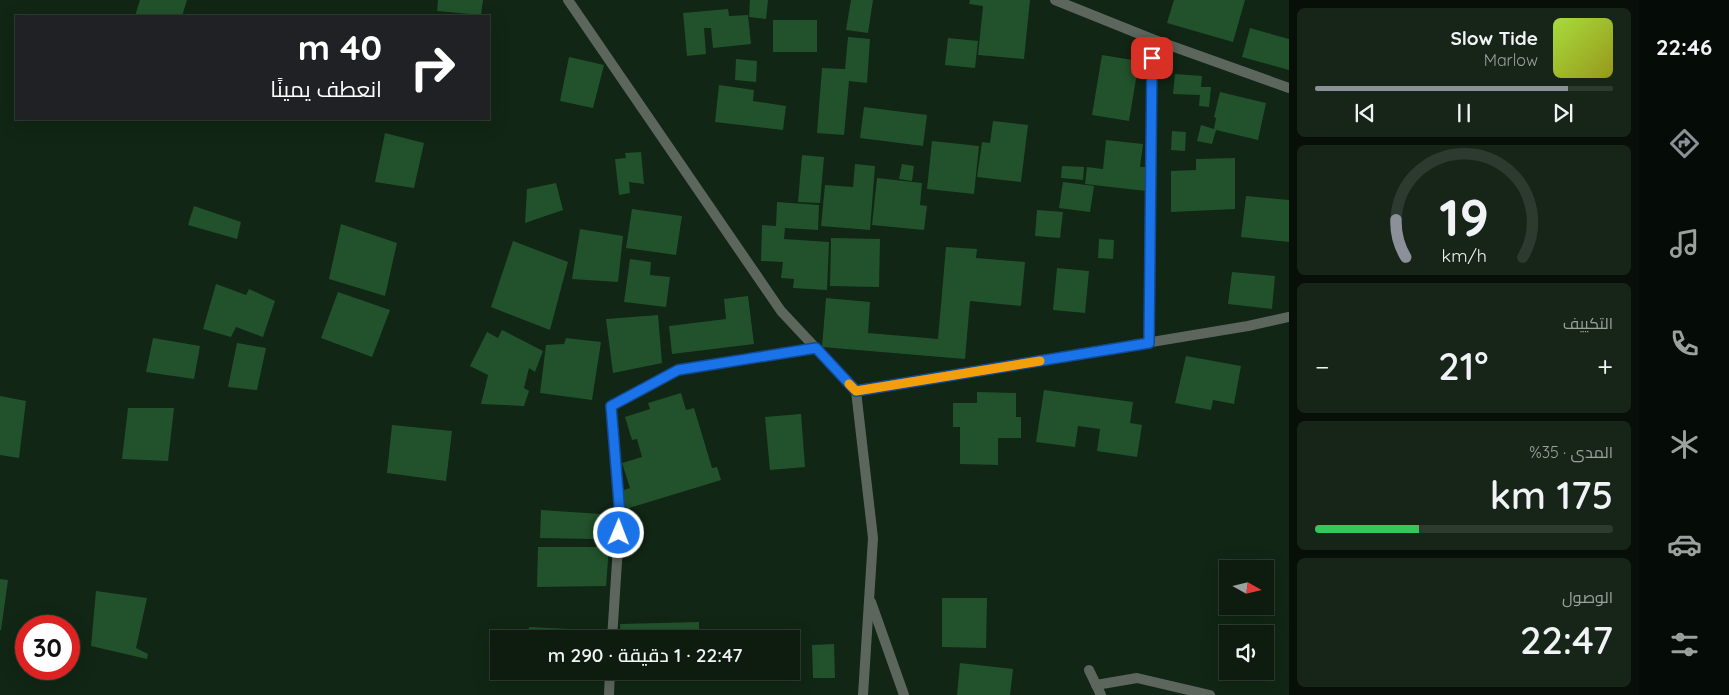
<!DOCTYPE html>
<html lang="ar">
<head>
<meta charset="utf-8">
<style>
	:root { --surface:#0d1c0f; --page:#162518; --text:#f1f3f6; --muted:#9aa19e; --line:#2d3a2f; --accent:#8c9099 }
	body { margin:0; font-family:Quicksand,Cairo,sans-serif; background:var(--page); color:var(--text); direction:rtl; height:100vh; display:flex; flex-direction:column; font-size:19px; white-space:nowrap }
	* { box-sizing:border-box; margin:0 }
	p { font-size:16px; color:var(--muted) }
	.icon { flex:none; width:28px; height:28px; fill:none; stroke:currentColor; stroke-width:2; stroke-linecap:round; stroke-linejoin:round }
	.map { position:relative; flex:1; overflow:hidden; direction:ltr }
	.sheet { display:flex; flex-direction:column; gap:8px; padding:8px; background:#070f08; width:350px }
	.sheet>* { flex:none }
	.banner { position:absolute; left:15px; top:15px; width:475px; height:105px; border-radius:0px; box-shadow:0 5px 20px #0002,0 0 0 1px var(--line); direction:rtl; background:#202124; color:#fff; overflow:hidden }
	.needle { width:32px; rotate:98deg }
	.fabs { position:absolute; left:1219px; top:560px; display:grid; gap:10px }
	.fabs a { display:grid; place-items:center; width:55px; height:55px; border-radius:0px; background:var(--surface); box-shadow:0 5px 20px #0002,0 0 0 1px var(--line); font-size:25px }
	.speed { position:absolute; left:15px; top:615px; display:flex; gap:10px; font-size:25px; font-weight:700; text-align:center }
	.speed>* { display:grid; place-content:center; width:65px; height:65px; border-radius:50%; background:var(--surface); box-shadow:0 5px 20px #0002,0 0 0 1px var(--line); line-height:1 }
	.speed .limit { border:8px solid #d22; background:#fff; color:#111 }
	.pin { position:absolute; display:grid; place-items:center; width:42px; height:42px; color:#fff; margin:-21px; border-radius:10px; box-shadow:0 2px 8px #0006 }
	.me { position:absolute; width:55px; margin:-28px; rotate:1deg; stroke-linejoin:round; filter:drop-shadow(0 0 4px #0008) }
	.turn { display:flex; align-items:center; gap:18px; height:105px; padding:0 25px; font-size:22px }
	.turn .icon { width:65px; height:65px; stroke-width:2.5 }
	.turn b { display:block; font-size:35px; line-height:42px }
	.big { font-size:38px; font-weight:600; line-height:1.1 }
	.sheet .tile { flex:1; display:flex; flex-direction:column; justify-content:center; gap:8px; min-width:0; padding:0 18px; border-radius:8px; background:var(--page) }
	.sheet .dial { align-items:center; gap:0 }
	.dial svg { height:130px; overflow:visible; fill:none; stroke:var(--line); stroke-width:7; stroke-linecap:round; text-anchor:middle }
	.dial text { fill:var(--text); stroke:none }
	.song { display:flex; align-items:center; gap:15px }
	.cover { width:60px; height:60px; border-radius:8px; background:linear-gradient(135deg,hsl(80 70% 55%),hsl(60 70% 35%)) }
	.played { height:5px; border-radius:2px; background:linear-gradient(90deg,var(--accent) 85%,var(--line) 85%) }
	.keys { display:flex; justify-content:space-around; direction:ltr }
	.heat { display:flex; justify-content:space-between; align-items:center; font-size:28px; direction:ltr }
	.charge { height:8px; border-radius:4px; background:linear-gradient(90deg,#34c759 35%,var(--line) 0) }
	.trip { position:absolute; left:490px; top:630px; width:310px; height:50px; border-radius:0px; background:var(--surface); box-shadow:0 5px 20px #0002,0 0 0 1px var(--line); font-weight:600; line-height:50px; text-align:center; direction:rtl }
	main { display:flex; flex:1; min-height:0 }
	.dock { display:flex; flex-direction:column; width:90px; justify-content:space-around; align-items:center; background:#050b06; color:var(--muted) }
	.dock .icon { width:35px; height:35px }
	.dock .active { color:var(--accent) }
	.dock b { font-size:22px; color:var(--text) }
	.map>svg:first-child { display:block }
</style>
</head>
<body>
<main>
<nav class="dock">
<b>22:46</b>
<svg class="icon active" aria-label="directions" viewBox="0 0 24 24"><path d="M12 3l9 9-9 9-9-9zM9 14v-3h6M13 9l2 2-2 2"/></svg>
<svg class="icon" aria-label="music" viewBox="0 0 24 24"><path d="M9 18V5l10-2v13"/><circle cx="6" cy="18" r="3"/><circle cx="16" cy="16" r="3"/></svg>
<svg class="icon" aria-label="phone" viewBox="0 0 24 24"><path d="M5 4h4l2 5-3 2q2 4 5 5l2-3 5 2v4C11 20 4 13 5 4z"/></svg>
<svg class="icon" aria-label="climate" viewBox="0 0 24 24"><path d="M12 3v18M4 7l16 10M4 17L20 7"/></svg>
<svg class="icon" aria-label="car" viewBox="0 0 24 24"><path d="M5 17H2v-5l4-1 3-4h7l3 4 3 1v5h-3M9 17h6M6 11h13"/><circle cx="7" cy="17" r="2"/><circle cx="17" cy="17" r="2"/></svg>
<svg class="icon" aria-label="filters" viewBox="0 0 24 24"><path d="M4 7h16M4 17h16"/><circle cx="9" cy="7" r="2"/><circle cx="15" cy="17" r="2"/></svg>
</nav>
<section class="sheet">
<div class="tile">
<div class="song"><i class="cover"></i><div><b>Slow Tide</b><p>Marlow</p></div></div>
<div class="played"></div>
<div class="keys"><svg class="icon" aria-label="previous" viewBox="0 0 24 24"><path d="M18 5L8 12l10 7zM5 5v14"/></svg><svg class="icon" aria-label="pause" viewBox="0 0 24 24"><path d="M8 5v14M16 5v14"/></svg><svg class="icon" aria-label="next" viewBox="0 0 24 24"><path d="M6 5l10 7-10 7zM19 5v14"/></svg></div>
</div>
<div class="tile dial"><svg viewBox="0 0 100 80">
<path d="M14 69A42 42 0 1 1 86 69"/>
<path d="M14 69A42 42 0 0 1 8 46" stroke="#8c9099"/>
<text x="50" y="56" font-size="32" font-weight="700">19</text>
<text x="50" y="72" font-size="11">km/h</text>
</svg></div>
<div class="tile"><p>التكييف</p>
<div class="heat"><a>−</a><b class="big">21°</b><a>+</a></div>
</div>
<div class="tile"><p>المدى · 35%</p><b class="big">175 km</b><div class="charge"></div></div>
<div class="tile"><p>الوصول</p><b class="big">22:47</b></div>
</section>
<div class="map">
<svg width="1289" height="695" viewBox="0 0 1289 695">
	<rect width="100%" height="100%" fill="#112614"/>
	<g fill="#21522b">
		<path d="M140,0H187L182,16H135Z"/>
		<path d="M438,0H483L481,15L437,11Z"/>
		<path d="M750,0H768L766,19L749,17Z"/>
		<path d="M851,0H873L868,33L846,30Z"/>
		<path d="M970,0H1030L1024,59L978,55L983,6L969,4Z"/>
		<path d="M1174,0H1245L1233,42L1167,23Z"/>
		<path d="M728,9L729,16L748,15L751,44L713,48L711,28H704L706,54L687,56L683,13Z"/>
		<rect x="773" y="20" width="44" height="32"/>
		<path d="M1250,28L1289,39V70L1242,57Z"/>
		<path d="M848,37L870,39L867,83L849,81L844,135L817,133L822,68L845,69Z"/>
		<path d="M948,38L978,41L975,68L945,65Z"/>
		<path d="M1102,55L1139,61L1129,121L1092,115Z"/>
		<path d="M569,57L604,65L593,108L560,101Z"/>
		<path d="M736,59L757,61L756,82L735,80Z"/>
		<path d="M1175,74L1202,76L1201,87H1211L1209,107L1199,106L1200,95L1173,94Z"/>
		<path d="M719,85L754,90L753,101L786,106L783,130L715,122Z"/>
		<path d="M1220,92L1266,103L1258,140L1216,130L1212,144L1197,141L1201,125L1214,129L1216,118L1214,117Z"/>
		<path d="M864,107L927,115L923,146L860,138Z"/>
		<path d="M993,121L1028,125L1021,182L977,177L982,142L990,143Z"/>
		<path d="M1172,131L1186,132L1185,151L1171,150Z"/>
		<path d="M385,133L424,143L414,188L375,182Z"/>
		<path d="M1106,140L1143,144L1140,167H1148L1146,191L1085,184L1087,167L1103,169Z"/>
		<path d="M932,141L979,146L974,194L927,189Z"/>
		<path d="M641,152L644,184L629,182L630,193L619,195L615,159L626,158L625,153Z"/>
		<path d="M802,155L824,157L820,203L798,202Z"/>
		<path d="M1235,158V209L1171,212V171L1196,170V159Z"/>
		<path d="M855,164L875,166L870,230L821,226L825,185L853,187Z"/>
		<path d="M902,164L914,166L912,181L899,179Z"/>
		<path d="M1062,166L1084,167L1083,180L1061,178Z"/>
		<path d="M877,178L922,183L920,205L927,206L924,230L872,225Z"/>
		<path d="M1063,182L1094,186L1090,212L1059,208Z"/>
		<path d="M556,183L563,210L525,223L527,189Z"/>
		<path d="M1246,196L1289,200V242L1241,237Z"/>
		<path d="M777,202L819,205L818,230L785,228L784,239L829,242L827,290L793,288L794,279L781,278L783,262L761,261L762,225L776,226Z"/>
		<path d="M194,206L241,222L237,239L188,225Z"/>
		<path d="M632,209L682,216L676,255L626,248Z"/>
		<path d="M1037,210L1063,212L1060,238L1035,236Z"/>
		<path d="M341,224L397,243L385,296L329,279Z"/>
		<path d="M580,229L623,236L618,282L572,279Z"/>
		<path d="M831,238L880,239L879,287L830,286Z"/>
		<path d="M1099,239L1114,240L1113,259L1098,258Z"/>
		<path d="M513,241L568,262L550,330L491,307Z"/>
		<path d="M946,247L977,249L976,258L1025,262L1021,306L970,301L965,359L822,347L826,298L870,302L868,333L938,339Z"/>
		<path d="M630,259L651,262L650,275L670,277L666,307L624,302Z"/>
		<path d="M1057,268L1089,271L1085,313L1053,310Z"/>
		<path d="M1232,272L1275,276L1272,309L1228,304Z"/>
		<path d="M216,284L246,295L249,289L275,301L263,337L236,327L231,337L203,329Z"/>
		<path d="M338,292L390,310L372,357L321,338Z"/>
		<path d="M748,296L754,344L672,354L669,326L726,319L724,299Z"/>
		<path d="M658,315L662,363L613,373L606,319Z"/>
		<path d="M502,330L543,351L535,372L529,368L524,388L529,391L524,406L481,404L488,375L470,366L487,332L498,338Z"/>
		<path d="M153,338L200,346L194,379L146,372Z"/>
		<path d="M566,338L601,342L592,400L540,393L546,345L564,344Z"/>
		<path d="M237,343L266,348L257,390L228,387Z"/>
		<path d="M1186,356L1241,366L1234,404L1213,400L1211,410L1175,403Z"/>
		<path d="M1044,390L1133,402L1130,423L1142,425L1137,457L1097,451L1100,429L1078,426L1075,447L1036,442Z"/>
		<path d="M977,392L1016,393V417H1021V438H998V465L960,464V427H953V403H977Z"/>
		<path d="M681,393L686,410L694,408L712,468L717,467L721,480L626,509L621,491L630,488L622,463L642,457L637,439L632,440L625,417L650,409L648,403Z"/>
		<path d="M0,396L26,401L19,458L0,455Z"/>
		<path d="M128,408H174L168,461L122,459Z"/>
		<path d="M801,414L805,467L770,470L765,417Z"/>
		<path d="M392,425L452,431L446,481L387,473Z"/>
		<path d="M541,510L601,514L597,539L540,538Z"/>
		<path d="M538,547H609L606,586L537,587Z"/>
		<path d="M0,579L8,580L1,630H0Z"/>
		<path d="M96,591L147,598L136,648L148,654L147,659L91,646Z"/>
		<path d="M942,598H987L986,648L942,647Z"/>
		<path d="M699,622V639H621L620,624Z"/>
		<path d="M529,627L588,630L587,639H528Z"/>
		<path d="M834,644L835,678H813L812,645Z"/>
		<path d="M960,663L1013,669L1010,695H957Z"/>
		<path d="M523,671H584V677L523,673Z"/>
		<path d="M622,671H700V674L622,676Z"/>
	</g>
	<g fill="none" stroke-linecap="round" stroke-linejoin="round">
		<g stroke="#5c665d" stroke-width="10">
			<path d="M568,0L781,311L856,391"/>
			<path d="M1055,0L1152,39L1289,88"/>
			<path d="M1149,343L1152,39"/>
			<path d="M871,602L904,695"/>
			<path d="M612,639L620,515L611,406L678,370L816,348"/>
			<path d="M1089,670L1101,695"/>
			<path d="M1096,685L1137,678L1210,695"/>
			<path d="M609,695L610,671"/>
			<path d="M863,695L873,538L856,391L1248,326L1289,317"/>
		</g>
	</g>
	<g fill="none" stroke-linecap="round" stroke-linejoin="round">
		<g stroke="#114b97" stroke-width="12">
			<path id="route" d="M619,533L620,515L611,406L678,370L816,348L856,391L1149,343L1152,58"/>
		</g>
		<use href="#route" stroke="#1a73e8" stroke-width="9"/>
		<path stroke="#f59e0b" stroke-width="9" d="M849,384L856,391L1040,361"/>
	</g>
</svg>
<div class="fabs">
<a><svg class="needle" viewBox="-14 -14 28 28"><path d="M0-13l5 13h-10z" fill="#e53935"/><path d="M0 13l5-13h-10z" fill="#9aa19e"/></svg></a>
<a><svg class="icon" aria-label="sound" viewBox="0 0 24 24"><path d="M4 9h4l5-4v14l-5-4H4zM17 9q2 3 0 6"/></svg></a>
</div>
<div class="speed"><div class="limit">30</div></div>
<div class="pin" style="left:1152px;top:58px;background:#d93025"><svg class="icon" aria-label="arrive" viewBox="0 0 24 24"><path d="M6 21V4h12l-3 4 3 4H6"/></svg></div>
<svg class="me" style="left:619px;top:533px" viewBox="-20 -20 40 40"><circle r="17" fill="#1a73e8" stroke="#fff" stroke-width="3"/><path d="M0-11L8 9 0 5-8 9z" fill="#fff"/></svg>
<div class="trip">22:47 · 1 دقيقة · 290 m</div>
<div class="banner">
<div class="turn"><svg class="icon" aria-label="right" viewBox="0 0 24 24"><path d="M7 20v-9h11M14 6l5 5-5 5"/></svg><div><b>40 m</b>انعطف يمينًا</div></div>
</div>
</div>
</main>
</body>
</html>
